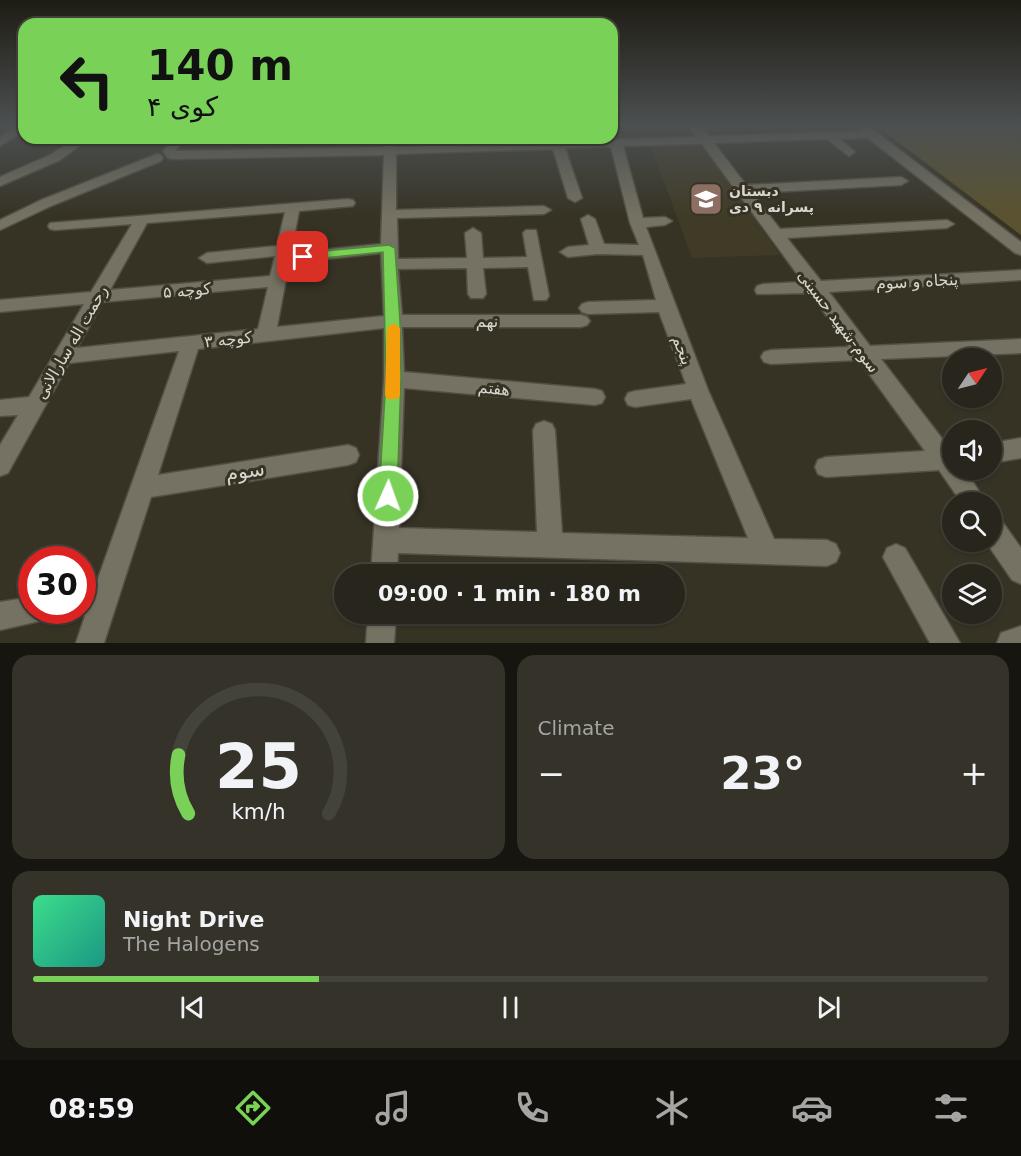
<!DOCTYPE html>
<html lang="en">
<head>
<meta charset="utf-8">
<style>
	:root { --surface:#28261c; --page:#343229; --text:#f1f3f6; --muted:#a5a5a3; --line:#44433b; --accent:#7ad157 }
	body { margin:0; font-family:"DejaVu Sans","Noto Sans Arabic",sans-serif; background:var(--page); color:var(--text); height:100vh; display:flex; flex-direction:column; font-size:22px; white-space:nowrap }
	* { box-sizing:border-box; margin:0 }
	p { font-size:20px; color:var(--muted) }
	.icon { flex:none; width:33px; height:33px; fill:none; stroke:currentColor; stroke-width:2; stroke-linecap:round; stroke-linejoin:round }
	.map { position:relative; height:643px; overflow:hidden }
	.sheet { display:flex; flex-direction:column; gap:12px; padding:12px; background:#16150f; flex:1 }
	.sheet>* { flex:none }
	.top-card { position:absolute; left:18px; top:18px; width:600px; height:126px; border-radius:18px; box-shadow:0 2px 4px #0004,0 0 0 2px var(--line); background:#7ad157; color:#111; overflow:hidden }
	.needle { width:39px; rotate:55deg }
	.controls { position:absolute; left:942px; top:348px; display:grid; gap:12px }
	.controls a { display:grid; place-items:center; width:60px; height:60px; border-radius:50%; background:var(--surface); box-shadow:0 2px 4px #0004,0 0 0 2px var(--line); font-size:30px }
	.speed { position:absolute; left:18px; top:546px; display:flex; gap:12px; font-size:30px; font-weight:700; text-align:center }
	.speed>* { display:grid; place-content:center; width:78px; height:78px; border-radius:50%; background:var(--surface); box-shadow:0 2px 4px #0004,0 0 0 2px var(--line); line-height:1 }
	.speed .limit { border:9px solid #d22; background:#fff; color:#111 }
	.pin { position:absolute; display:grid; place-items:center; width:51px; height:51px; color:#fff; margin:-26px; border-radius:12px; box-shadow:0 3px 9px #0006 }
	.me { position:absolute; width:66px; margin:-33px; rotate:2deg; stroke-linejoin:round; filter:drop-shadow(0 0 4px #0008) }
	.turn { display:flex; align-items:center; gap:21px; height:126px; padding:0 30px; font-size:27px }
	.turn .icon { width:78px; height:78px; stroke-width:2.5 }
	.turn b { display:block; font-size:42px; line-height:51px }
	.big { font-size:45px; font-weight:700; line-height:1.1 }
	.sheet .tile { flex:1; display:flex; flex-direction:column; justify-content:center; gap:9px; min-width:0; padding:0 21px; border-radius:18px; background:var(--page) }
	.sheet .dial { align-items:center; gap:0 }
	.dial svg { height:156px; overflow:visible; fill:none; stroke:var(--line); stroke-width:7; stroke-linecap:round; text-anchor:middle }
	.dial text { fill:var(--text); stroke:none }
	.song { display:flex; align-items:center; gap:18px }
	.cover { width:72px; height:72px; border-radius:9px; background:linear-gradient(135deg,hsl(150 70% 55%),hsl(170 70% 35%)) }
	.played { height:6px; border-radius:3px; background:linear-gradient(90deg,var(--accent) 30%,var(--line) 30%) }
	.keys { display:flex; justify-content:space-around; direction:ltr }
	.heat { display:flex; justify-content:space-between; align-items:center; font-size:33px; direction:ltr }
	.sheet .tiles { flex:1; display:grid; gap:12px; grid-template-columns:1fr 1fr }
	.tile:last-child { grid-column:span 2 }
	.trip { position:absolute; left:334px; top:564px; width:351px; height:60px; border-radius:30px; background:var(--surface); box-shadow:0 2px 4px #0004,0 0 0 2px var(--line); font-weight:700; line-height:60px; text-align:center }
	.dock { display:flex; height:96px; justify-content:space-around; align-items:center; background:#100f0b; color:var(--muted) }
	.dock .icon { width:42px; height:42px }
	.dock .current { color:var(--accent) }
	.dock b { font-size:27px; color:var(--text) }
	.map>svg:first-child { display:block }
</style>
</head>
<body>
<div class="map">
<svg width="1021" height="643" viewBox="0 0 1021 643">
	<rect width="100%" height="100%" fill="#363325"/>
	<path fill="#403b26" d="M649,141L703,144L780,255L692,258Z"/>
	<path fill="#5b5330" d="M877,126H1021V235Z"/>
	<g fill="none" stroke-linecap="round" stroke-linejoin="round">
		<g stroke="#524f44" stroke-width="3">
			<g id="minor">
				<path d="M15,126H24V131L0,146V137Z"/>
				<path d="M689,126H701L709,136L860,131L857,126H868L1021,242V255L1015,253L868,138L840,139L855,152L849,156L827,139L714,143L746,185L901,177L908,181L901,185L752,193L780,229L947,220L954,224L947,228L787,238L821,281L1021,270V280L829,292L870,346L1021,339V353L881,359L950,449H952V470H965L986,502H961L939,470L826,477L818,474L815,467L818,460L826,457L925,451L859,360L771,364L764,362L761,357L764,352L771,350L849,347L810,293L757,294L755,290L757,286L763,284L803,282L702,144L623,146L643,218L665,217L672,221L665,225L646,227L708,390L774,539L827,540L836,544L840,553L836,562L827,566L398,553L397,574H371L384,379V328L198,349L158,475L348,445L356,448L359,455L356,462L348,465L151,497L104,643H76L85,616L71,610H82V589L95,587L179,351L69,363L8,473L0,476V445L18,415L0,416V400L29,397L84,304L0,312V300L91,292L132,224L55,230L50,229L48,226L50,223L348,199L353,200L355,203L353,206L299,211L291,253L381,244L384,155L172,159L168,158L163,151L174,138H186L175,151L384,147V138H396V147L550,142L549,138H561L562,141L697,137ZM611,147L630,223L639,245L604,244L595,219L588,215L581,219L589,245L568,247L560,252L568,257L598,254L643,255L656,300L588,302L582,304L579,308L582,312L588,314L659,312L686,384L635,391L628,393L625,399L628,405L635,407L691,399L748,538L562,533L555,430L552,424L544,421L536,424L533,430L537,532L399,528L404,388L595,405L602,403L605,397L602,391L595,389L404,372L402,327H581L587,325L590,321L587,317L581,315H402L398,269L467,268L468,294L471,298H483L486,294L483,268L528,267L534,300H546L549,296L536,230H526L523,233L527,257L483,258L481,233L473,228L465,233L467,258L398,259L397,218L544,214L551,210L544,206L396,210V154L553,149L568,198L575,202L582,198L565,148ZM285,212L277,246L207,253L199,258L207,263L275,256L270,276L110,290L147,223ZM381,253L384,316L277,327L289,263ZM268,287L258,329L77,348L103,302Z"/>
				<path d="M76,138H90L60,160L0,186V177L52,154Z"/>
				<path d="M157,154L161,155L163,158L161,161L51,206L0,230V220L41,200Z"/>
				<path d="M1021,438V458L992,463V443Z"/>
				<path d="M992,516L1001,520L1021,548V584L1012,580L986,542H992Z"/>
				<path d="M896,544L905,548L960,643H930L883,557L887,548Z"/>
				<path d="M32,597V610H48L44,620L0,630V602Z"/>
				<path d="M368,614H396L394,643H366Z"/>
				<path d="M1021,626V643H997L1001,633Z"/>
			</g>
		</g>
		<use href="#minor" fill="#757263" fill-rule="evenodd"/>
	</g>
	<linearGradient id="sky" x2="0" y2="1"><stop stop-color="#1e1c14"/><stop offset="0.58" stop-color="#4c5051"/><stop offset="1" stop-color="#4c5051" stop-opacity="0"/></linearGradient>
	<rect width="1021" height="216" fill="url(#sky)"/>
	<path fill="#7ad157" stroke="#4f8839" stroke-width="1.5" d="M389,245L395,248L400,321L401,378L397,496L394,502L388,505L381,502L379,496L386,378L383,252L303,260L297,257L303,253Z"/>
	<path fill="#f59e0b" d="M394,323L400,328V395L398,399H387L385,395L387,328Z"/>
	<defs>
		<g id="school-square" transform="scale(1.725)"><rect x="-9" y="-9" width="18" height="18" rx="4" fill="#8d6e63" stroke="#363325"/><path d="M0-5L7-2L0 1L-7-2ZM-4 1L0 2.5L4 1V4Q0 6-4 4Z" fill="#fff"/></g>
	</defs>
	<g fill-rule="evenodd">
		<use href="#school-square" x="706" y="199"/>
	</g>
	<g text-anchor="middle" stroke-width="6" stroke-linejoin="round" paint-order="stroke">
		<g font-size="14" font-weight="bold" fill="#d8d6ce" stroke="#363325" text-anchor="start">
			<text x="729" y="196">دبستان<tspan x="729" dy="16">پسرانه ۹ دی</tspan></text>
		</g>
		<g font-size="16" fill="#d8d6ce" stroke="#363325">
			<text transform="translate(917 281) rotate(-3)" y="6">پنجاه و سوم</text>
			<text transform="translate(187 290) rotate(-5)" y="6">کوچه ۵</text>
			<text x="487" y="327">نهم</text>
			<text transform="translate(839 321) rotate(53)" y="6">سوم-شهید حسینی</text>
			<text transform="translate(228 339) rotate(-6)" y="6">کوچه ۳</text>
			<text transform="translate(71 342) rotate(-60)" y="6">رحمت اله سارالانی</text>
			<text transform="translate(683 350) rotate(69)" y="6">پنجم</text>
			<text transform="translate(494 388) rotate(5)" y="6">هفتم</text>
		</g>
		<g font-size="20" fill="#d8d6ce" stroke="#363325">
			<text transform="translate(245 471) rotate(-9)" y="7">سوم</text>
		</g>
	</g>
</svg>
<div class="controls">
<a><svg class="needle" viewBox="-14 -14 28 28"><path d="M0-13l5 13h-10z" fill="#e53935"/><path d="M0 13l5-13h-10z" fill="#a5a5a3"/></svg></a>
<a><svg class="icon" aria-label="sound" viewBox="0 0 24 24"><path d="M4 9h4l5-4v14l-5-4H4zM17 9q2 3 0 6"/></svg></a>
<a><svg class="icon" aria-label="search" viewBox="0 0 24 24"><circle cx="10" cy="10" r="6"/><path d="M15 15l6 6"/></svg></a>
<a><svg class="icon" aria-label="layers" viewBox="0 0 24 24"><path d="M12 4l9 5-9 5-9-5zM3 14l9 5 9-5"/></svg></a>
</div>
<div class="speed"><div class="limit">30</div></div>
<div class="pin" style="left:303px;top:257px;background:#d93025"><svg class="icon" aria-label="arrive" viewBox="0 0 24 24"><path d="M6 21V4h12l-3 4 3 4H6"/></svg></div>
<svg class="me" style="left:388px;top:496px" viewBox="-20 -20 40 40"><circle r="17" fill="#7ad157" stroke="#fff" stroke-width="3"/><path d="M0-11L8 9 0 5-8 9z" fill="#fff"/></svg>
<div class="trip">09:00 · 1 min · 180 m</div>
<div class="top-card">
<div class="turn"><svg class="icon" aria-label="left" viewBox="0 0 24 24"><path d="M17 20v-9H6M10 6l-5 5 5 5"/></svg><div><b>140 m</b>کوی ۴</div></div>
</div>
</div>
<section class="sheet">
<div class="tiles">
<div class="tile dial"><svg viewBox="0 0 100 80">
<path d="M14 69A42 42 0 1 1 86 69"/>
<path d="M14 69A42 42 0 0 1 9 39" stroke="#7ad157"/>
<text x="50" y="56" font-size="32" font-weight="700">25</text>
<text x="50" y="72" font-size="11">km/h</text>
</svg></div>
<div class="tile"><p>Climate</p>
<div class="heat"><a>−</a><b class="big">23°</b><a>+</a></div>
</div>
<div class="tile">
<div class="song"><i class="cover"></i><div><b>Night Drive</b><p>The Halogens</p></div></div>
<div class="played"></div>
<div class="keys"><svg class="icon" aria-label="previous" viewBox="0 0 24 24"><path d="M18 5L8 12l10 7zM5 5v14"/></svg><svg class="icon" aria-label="pause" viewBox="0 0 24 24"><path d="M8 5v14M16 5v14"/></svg><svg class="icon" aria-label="next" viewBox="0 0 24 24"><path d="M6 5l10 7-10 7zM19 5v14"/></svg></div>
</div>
</div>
</section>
<nav class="dock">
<b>08:59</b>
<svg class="icon current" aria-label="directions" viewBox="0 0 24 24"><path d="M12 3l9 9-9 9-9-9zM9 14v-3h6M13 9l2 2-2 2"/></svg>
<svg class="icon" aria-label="music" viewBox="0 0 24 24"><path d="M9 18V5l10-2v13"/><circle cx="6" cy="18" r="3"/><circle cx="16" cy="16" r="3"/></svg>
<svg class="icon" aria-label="phone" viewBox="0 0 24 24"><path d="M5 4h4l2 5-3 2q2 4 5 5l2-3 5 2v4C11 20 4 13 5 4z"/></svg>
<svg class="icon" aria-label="climate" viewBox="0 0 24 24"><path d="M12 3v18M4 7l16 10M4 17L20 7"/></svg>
<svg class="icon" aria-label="car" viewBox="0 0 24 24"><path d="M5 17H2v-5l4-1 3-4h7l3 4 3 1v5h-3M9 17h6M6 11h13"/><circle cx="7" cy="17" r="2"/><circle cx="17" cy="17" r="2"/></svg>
<svg class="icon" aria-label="filters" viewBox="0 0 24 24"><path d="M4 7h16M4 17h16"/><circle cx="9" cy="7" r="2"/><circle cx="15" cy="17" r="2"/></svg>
</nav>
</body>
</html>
